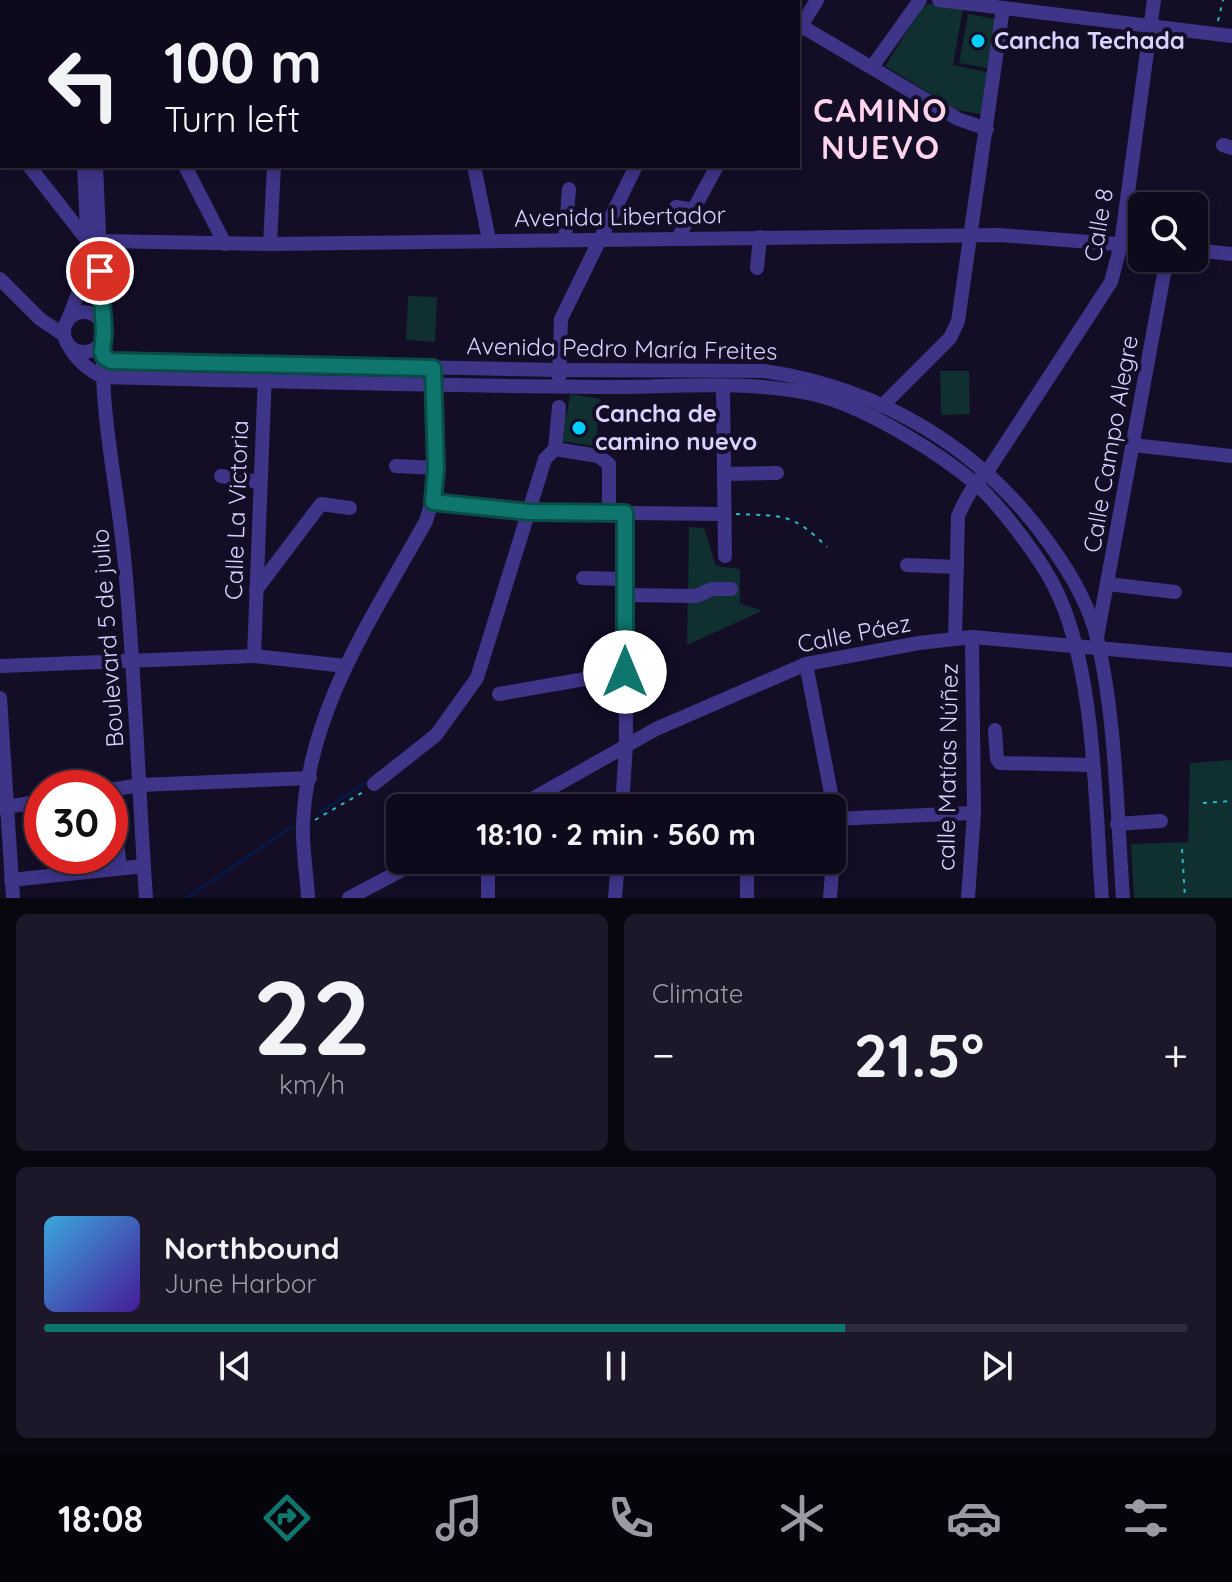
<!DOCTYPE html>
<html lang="en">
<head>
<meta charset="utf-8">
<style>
	:root { --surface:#0e0a1c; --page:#1c1829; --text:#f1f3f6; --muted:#9b9aa3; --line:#2e2b3b; --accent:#0f766e }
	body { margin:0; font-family:Quicksand,sans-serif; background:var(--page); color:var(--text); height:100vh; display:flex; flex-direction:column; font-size:30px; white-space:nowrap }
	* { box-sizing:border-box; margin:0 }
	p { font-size:26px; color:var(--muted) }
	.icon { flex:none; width:44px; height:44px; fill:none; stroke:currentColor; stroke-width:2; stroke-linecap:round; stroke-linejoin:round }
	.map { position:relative; height:898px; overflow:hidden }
	.drawer { display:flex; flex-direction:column; gap:16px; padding:16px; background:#08060f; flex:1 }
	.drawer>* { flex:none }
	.guide { position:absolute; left:0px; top:0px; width:800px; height:168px; box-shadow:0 4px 12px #0003,0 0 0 2px var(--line); background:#0e0a1c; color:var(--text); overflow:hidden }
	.fabs { position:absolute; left:1128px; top:192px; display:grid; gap:16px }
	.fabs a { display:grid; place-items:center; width:80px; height:80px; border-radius:12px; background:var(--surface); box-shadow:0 4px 12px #0003,0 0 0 2px var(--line); font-size:40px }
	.speed { position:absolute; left:24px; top:770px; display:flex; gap:16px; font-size:40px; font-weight:700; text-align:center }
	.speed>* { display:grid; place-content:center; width:104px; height:104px; border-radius:50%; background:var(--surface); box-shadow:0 4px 12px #0003,0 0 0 2px var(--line); line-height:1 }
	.speed .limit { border:12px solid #d22; background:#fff; color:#111 }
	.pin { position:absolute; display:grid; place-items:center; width:68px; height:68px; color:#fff; margin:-34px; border:4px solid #fff; border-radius:50%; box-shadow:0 2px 8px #0007 }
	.me { position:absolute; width:88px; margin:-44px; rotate:0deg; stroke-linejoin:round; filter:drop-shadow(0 0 6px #0008) }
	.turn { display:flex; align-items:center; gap:28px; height:168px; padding:0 32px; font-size:36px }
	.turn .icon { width:104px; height:104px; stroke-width:2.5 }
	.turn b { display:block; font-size:56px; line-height:68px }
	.big { font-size:60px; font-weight:700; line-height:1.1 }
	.drawer .card { flex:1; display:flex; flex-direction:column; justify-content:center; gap:12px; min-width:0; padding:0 28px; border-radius:12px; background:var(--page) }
	.drawer .dial { align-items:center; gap:0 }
	.dial b { font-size:104px; line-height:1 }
	.song { display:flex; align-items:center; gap:24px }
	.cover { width:96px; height:96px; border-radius:12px; background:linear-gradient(135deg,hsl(200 70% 55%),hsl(260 70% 35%)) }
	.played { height:8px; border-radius:4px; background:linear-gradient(90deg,var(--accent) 70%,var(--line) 70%) }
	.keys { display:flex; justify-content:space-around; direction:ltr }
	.heat { display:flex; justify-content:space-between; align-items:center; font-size:44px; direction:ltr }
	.drawer .tiles { flex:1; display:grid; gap:16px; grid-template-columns:1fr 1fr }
	.card:last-child { grid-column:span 2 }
	.trip { position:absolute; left:386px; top:794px; width:460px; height:80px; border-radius:12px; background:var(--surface); box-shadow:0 4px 12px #0003,0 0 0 2px var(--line); font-weight:700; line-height:80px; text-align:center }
	.tab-bar { display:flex; height:128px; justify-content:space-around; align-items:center; background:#06040b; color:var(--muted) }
	.tab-bar .icon { width:56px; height:56px }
	.tab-bar .active { color:var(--accent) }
	.tab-bar b { font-size:36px; color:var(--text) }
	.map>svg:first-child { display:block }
</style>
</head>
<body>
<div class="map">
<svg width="1232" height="898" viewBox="0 0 1232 898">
	<rect width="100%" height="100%" fill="#130d26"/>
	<g fill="#0f2f30">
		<path d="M930,4L963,8L953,65L987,72L981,114L957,110L885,66L923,6Z"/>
		<path d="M968,14L996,19L987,68L959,63Z"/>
		<path d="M408,296L437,297L435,342L406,340Z"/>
		<path d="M940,371H969L970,414L941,415Z"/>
		<path d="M570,394L601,399L595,446L559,441L563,414H567Z"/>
		<path d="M689,527L704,528L716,566L740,569V603L762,611L687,645Z"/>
		<path d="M1232,760V898H1134L1131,844L1188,842L1190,763Z"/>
	</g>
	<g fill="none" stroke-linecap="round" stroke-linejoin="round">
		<g stroke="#061846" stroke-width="3">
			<path d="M319,813L365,783"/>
			<path d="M187,898L293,826"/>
		</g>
		<g stroke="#25bcbf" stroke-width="2" stroke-dasharray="4 6" stroke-linecap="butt">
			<path d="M1218,21L1223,0"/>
			<path d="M736,514C784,516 792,513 827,547"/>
			<path d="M1203,803L1232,801"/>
			<path d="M315,820L365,791"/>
			<path d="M1182,849L1185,898"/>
		</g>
		<g stroke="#3e3488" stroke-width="14">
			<path d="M10,0V2"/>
			<path d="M397,0V2"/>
			<path d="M755,0L758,2"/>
			<path d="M939,0L1232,36"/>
			<path d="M85,2V0"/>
			<path d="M97,2L98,0"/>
			<path d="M283,2V0"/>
			<path d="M719,2L720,0"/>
			<path d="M798,24L958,119L987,129"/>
			<path d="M798,31L817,0"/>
			<path d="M872,67L920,0"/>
			<path d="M0,119L2,118"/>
			<path d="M0,129L2,131"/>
			<path d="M1223,145L1232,148"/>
			<path d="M29,166L87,240L99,241L270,244L999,235L1142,246"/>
			<path d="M96,166L103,326"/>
			<path d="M185,166L225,244"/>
			<path d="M474,166L489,240"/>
			<path d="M676,207L693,210"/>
			<path d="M678,238L717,166"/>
			<path d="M565,239L569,189"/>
			<path d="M270,244L274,166"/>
			<path d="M1194,250L1232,254"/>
			<path d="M757,268L760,237"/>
			<path d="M0,279L40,319L64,335"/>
			<circle cx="84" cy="332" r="20"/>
			<path d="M67,322L85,276L88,251L84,166"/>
			<path d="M104,332C98,405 117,483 124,556C135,670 138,784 146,898"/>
			<path d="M66,341C75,358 84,367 102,377C266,381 431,386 595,387C667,388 755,378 824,397C871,411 938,452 976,484C999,504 1040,558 1054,586C1096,667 1095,806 1102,898"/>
			<path d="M104,357L111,361L559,370L764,371C881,388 983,449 1051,546C1071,574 1089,604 1097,638C1116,717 1117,816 1123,898"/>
			<path d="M559,378L561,319L636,166"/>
			<path d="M723,387L725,556"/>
			<path d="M882,406L950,338L958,321L1003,8"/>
			<path d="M1133,445L1232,456"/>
			<path d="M555,449L598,456L609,464V513"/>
			<path d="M396,466L436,468"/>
			<path d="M724,474L777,473"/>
			<path d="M221,476L260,482"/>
			<path d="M433,502L529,512L723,514"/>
			<path d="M907,565L957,567"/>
			<path d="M583,578L625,579"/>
			<path d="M1108,584L1175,592"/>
			<path d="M256,590L321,504L350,508"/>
			<path d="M625,595L696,596L712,589H731"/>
			<path d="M1097,637L1167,258"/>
			<path d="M955,639L958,516C966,498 973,485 987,472L1111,282L1121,244L1154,0"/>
			<path d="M254,656L265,373"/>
			<path d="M806,664L836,819L830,898"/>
			<path d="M0,666L254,656L345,666"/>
			<path d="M499,694L625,672"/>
			<path d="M0,698L13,898"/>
			<path d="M995,730L997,759L1000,763L1092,765"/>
			<path d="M374,784L436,735L477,678L545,459L555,449L559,407"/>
			<path d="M111,789L120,868"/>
			<path d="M110,790L140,785L310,778"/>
			<path d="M0,808L42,801"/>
			<path d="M516,808L656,729L806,664L919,643L972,637L1232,660"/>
			<path d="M622,808L626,744L625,513"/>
			<path d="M832,819L974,813"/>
			<path d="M1117,824L1161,821"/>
			<path d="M488,860V898"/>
			<path d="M747,860V898"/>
			<path d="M11,880L144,866"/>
			<path d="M308,898C307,874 302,849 303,825C307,711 373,617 426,521C442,475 435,424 433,376"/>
			<path d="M349,898L421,860"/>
			<path d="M615,898L618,860"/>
			<path d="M968,898L974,813L972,637"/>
		</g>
	</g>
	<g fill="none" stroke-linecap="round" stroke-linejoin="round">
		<g stroke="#0a4d48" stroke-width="20">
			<path id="route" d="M100,271L104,332L102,352L104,357L111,361L433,368L436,468L433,502L529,512L625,513V672"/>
		</g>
		<use href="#route" stroke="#0f766e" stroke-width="14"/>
	</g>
	<g fill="#00cffd" stroke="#130d26" stroke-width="3">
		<circle cx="978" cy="41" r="8"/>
		<circle cx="579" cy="428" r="8"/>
	</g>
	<g text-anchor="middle" stroke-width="8" stroke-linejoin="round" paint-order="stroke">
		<g font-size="24" font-weight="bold" fill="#dad2ff" stroke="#130d26" text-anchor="start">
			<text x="994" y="49">Cancha Techada</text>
			<text x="595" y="422">Cancha de<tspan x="595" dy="28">camino nuevo</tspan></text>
		</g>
		<g font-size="24" fill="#dad2ff" stroke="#130d26">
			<text transform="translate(620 217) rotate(-1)" y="8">Avenida Libertador</text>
			<text transform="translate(1099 225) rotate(-80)" y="8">Calle 8</text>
			<text transform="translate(622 349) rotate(1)" y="8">Avenida Pedro María Freites</text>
			<text transform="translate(1111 444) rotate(-80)" y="8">Calle Campo Alegre</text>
			<text transform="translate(237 510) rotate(-88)" y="8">Calle La Victoria</text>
			<text transform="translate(854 634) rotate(-11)" y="8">Calle Páez</text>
			<text transform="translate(108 638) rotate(-94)" y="8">Boulevard 5 de julio</text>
			<text transform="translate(948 767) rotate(-89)" y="8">calle Matías Núñez</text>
		</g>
		<g font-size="32" font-weight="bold" letter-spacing="2" fill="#ffd4ec" stroke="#130d26">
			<text x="881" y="122">CAMINO<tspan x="881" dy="37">NUEVO</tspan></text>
		</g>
	</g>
</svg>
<div class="fabs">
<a><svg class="icon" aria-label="search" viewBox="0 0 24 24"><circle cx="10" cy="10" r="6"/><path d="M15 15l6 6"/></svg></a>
</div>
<div class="speed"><div class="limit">30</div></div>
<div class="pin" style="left:100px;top:271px;background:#d93025"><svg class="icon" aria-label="arrive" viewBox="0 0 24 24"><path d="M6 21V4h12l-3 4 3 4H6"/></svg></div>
<svg class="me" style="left:625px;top:672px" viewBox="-20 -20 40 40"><circle r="19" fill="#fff"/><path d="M0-13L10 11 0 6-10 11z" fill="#0f766e"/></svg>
<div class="trip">18:10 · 2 min · 560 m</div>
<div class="guide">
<div class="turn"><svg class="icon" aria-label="left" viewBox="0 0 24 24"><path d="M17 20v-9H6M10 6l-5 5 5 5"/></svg><div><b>100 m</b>Turn left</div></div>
</div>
</div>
<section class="drawer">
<div class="tiles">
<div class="card dial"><b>22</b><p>km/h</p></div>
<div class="card"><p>Climate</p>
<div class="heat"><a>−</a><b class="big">21.5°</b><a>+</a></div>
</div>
<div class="card">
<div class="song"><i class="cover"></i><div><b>Northbound</b><p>June Harbor</p></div></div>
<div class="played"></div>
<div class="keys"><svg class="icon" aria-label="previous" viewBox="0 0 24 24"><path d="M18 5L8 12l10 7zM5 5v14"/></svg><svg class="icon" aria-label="pause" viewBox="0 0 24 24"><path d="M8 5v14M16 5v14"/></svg><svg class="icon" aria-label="next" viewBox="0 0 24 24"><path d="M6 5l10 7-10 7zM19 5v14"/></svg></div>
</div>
</div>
</section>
<nav class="tab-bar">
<b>18:08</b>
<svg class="icon active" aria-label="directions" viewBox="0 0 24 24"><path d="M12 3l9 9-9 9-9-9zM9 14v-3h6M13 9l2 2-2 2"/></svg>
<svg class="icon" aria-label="music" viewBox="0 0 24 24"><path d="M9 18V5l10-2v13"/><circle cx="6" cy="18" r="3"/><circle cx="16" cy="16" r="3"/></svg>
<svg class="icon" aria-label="phone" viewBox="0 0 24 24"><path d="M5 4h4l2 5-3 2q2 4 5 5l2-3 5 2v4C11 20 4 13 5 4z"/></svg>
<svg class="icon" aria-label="climate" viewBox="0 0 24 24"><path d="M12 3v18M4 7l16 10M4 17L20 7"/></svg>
<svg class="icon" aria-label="car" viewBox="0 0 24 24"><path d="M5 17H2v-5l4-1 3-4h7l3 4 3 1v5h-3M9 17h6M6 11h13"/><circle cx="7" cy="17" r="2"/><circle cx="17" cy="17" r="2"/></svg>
<svg class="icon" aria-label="filters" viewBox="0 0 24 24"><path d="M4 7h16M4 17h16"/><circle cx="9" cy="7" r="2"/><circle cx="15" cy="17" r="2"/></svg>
</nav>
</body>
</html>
